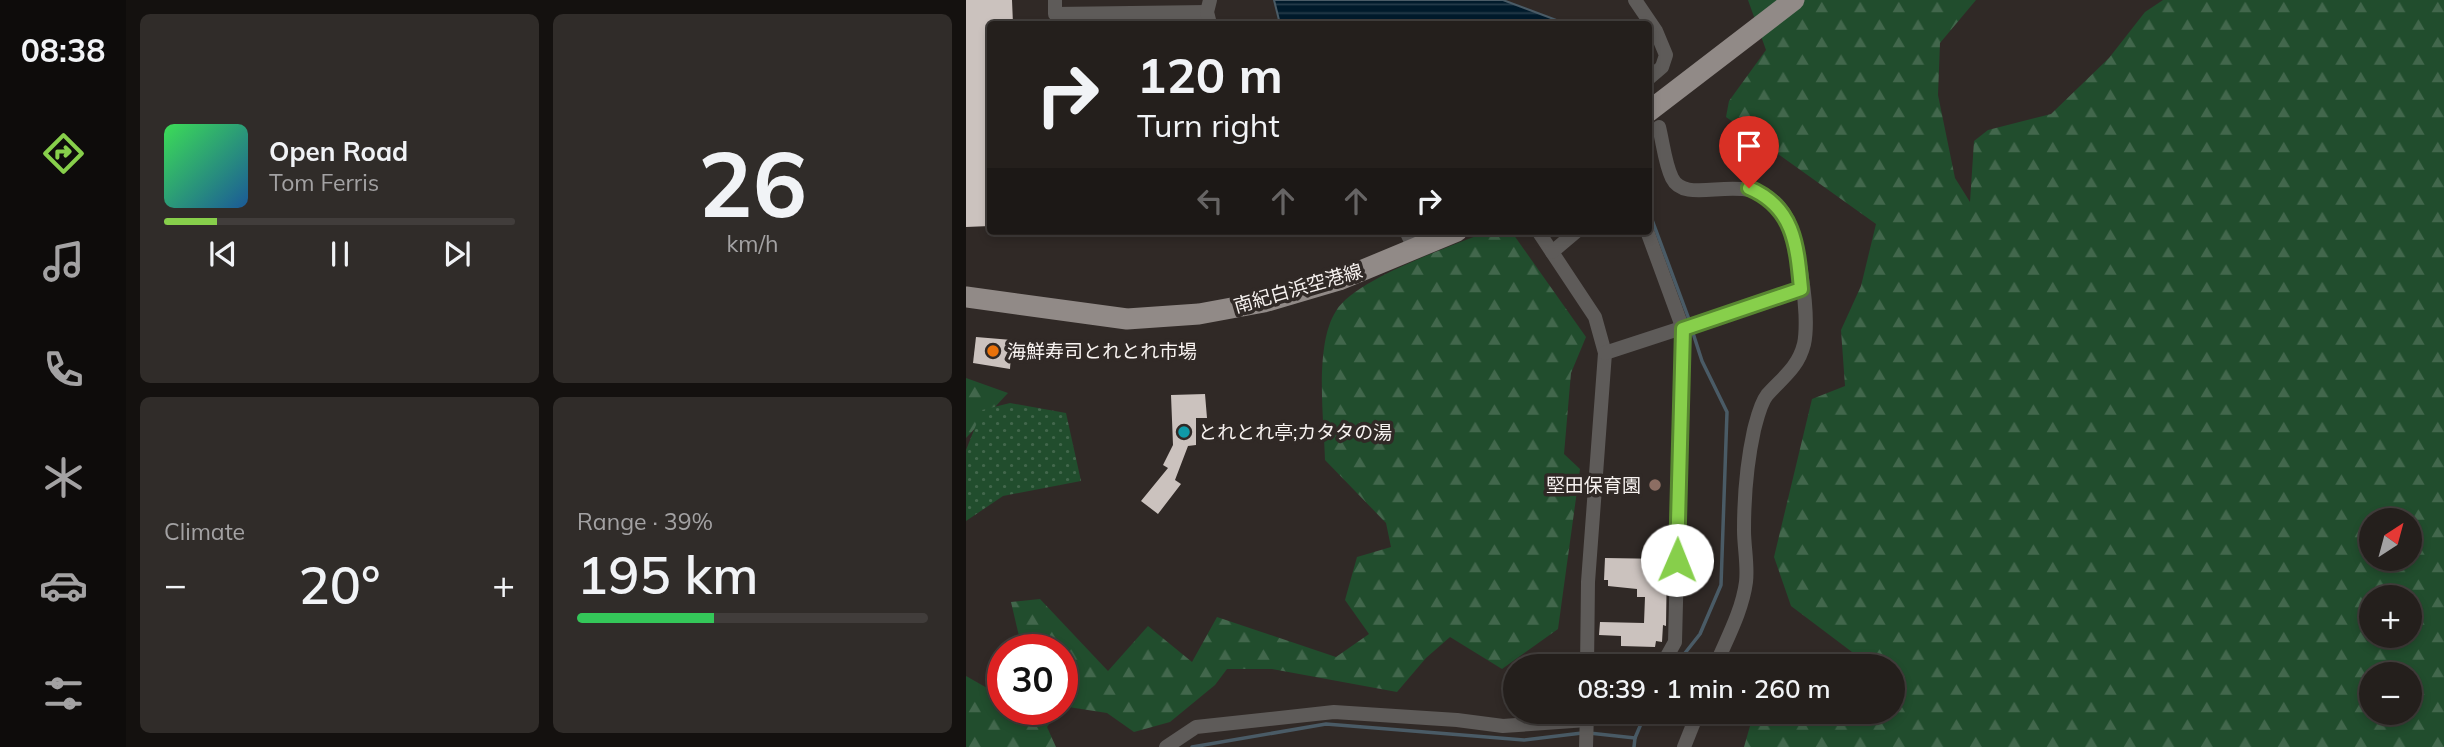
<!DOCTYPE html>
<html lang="en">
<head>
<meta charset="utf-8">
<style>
	:root { --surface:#241f1c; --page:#302c29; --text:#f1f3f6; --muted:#a3a2a3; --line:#413d3b; --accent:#87cf4b }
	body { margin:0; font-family:Mulish,"Noto Sans JP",sans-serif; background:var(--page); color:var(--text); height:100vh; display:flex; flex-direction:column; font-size:26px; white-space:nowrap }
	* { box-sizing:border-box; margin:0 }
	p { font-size:23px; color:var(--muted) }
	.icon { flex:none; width:38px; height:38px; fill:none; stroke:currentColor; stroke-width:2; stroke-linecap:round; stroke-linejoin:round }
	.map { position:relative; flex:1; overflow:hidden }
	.sheet { display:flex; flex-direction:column; gap:14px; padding:14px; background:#14110f; width:840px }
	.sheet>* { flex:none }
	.hud { position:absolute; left:21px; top:21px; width:665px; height:214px; border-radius:7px; box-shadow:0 4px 10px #0003,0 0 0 2px var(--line); background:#241f1c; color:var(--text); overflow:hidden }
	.needle { width:46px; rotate:36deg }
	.buttons { position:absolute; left:1393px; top:508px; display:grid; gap:14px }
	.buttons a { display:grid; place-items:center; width:63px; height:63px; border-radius:50%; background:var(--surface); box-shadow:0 4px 10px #0003,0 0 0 2px var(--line); font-size:35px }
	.speed { position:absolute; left:21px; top:634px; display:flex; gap:14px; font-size:35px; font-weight:700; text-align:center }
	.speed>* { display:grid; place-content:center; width:91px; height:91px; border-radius:50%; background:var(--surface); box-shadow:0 4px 10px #0003,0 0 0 2px var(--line); line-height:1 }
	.speed .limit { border:10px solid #d22; background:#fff; color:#111 }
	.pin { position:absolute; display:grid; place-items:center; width:60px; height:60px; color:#fff; margin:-72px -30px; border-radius:50% 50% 50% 0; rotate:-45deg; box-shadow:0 0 7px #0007 }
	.pin .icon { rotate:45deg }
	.me { position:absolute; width:77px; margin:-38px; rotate:1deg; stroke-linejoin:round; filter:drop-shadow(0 0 5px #0008) }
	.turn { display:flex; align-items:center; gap:24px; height:147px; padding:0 35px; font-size:32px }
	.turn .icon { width:91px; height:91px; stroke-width:2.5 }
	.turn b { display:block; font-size:49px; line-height:60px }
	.lanes { display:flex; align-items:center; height:66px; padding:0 35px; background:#0003; justify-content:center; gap:35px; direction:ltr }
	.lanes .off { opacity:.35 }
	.big { font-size:52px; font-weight:600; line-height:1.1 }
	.sheet .widget { flex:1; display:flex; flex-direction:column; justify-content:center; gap:10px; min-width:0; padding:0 24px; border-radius:10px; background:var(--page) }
	.sheet .dial { align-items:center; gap:0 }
	.dial b { font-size:91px; line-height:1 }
	.song { display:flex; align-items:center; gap:21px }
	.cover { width:84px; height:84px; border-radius:10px; background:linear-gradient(135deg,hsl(130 70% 55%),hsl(210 70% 35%)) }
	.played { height:7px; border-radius:4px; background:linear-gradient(90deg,var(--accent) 15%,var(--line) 15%) }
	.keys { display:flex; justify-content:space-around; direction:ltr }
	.heat { display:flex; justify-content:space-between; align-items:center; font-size:38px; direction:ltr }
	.charge { height:10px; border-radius:5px; background:linear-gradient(90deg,#34c759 39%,var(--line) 0) }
	.sheet .tiles { flex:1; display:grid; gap:14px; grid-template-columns:repeat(2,1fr) }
	.trip { position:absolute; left:537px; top:654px; width:402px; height:70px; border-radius:35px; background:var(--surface); box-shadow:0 4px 10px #0003,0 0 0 2px var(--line); font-weight:600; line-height:70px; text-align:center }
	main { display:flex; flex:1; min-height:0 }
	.dock { display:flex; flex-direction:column; width:126px; justify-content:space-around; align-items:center; background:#0e0c0b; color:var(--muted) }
	.dock .icon { width:49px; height:49px }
	.dock .current { color:var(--accent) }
	.dock b { font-size:32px; color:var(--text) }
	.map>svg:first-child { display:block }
</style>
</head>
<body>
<main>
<nav class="dock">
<b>08:38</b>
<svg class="icon current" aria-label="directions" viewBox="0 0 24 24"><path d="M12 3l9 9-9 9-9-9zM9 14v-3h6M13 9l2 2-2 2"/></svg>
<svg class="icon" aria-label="music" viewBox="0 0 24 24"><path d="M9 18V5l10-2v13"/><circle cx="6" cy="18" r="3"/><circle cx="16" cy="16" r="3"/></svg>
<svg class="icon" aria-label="phone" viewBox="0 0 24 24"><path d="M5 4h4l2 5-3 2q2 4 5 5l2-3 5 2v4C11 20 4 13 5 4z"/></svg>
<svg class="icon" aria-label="climate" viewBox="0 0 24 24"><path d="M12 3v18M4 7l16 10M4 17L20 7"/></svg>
<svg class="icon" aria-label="car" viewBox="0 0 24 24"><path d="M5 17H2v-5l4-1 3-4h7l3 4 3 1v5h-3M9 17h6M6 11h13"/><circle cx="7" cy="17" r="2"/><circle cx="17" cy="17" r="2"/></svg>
<svg class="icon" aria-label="filters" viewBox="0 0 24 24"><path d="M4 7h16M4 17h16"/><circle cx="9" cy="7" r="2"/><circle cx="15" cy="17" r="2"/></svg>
</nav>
<section class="sheet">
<div class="tiles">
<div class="widget">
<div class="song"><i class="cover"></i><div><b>Open Road</b><p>Tom Ferris</p></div></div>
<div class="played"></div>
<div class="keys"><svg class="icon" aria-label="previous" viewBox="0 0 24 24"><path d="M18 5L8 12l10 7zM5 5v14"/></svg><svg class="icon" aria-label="pause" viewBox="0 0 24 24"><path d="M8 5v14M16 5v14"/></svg><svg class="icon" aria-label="next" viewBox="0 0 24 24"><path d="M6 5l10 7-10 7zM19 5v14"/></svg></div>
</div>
<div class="widget dial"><b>26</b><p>km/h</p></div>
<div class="widget"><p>Climate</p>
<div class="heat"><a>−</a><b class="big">20°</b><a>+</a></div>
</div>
<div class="widget"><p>Range · 39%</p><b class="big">195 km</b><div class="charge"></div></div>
</div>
</section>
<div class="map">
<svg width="1478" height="747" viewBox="0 0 1478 747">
	<defs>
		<pattern id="forest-firs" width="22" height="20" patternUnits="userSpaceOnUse" patternTransform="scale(1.75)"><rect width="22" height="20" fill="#214d2d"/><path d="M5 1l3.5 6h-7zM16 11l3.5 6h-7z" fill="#42674c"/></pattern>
		<pattern id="park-dots" width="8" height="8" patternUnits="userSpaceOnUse" patternTransform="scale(1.75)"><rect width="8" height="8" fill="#214d2d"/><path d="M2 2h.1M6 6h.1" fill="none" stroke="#42674c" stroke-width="1.8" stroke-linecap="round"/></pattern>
		<pattern id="water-rules" width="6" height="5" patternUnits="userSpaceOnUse" patternTransform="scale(1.75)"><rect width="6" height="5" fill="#001a2b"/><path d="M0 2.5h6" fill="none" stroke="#263c4a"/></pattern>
	</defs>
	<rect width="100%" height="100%" fill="#302926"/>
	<g fill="url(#forest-firs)" fill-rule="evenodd">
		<path d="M782,0H1010L974,43L972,95L989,178L1004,202L1008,141L1022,130L1085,114L1143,58L1179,12L1197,0H1478V747H778L788,712H928V667H882L886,652L825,606L808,557L846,399L879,386L875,330L895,286L910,224L760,117L763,101L800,50ZM1405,520H1444V558H1405ZM1405,597H1444V635H1405ZM1405,674H1444V712H1405Z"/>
		<path d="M522,231H545L620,337L605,373L598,454L614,469L592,629L536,669L484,637L460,658L431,692L306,669H261L249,685L204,722L168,732L141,713L96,706V649H56L45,602L74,599L142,671L182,626L226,662L251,617L370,657L403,634L379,600L391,557L425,547L420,523L359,460C358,420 348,345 370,311C390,278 485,247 522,231Z"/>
		<path d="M0,378L42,393L0,438Z"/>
		<path d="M0,676L37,697V709H94L81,727L90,747H0Z"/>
	</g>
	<path fill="url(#park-dots)" d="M44,403L100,413L115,481L37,496L0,521V450L16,410Z"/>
	<path fill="url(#water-rules)" stroke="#4a5b66" stroke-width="2" d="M308,0H537L601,24H314Z"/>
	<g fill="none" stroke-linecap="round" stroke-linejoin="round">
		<g stroke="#4a5b66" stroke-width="3.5">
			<path d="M682,209L724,322"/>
			<path d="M708,667L734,634L755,585L761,412L736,361L726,330"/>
			<path d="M623,733L669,738L680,712"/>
			<path d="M226,747L360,724L558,740L616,733"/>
			<path d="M668,747L669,738"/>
		</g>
	</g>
	<g fill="#cbc2be">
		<path d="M0,0H46L47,24H24V226L0,227Z"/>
		<path d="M10,337L46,340L44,369L7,363Z"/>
		<path d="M239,394L241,418H230V445L222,446L209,480L215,484L192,514L175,501L202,468L197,465L207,445L205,395Z"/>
		<path d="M639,558L701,559L700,626L697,625L696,642L690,641L689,647L655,646V636L633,635L634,622L678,623L679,597H671V589L642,586V580H638Z"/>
	</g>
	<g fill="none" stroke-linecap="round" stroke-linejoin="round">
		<g stroke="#5e5b59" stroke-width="14">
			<path d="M89,0V14L241,12"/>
			<path d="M244,0L241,12L244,24"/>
			<path d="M669,0L690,31L700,55L696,67L682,79"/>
			<path d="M693,127C697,143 699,164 706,178C721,209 784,166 816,210C833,233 844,316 838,344C832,368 816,378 801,395C794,404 791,419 788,430C781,462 778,497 778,530C778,547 782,565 780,582C776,612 760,640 749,667"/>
			<path d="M440,231L449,250"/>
			<path d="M572,231L629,317L639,353L622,582L621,667"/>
			<path d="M681,231L717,329L709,642L695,667"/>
			<path d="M586,252L611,231"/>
			<path d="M639,353L835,289"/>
			<path d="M200,747L230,727L368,712L491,720L537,726L621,720"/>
			<path d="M620,747L621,713"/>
			<path d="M718,747L732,712"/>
		</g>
		<g stroke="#918a87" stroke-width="21">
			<path d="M682,112L828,0"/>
			<path d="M0,297L161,319L233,314L298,302L373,280L491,231"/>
		</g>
	</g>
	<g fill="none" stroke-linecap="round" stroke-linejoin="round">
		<g stroke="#588731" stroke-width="18">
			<path id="route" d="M711,560L717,329L835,289C831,245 828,207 783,188"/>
		</g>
		<use href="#route" stroke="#87cf4b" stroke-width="12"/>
	</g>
	<circle fill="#e8710a" stroke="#302926" stroke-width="2.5" cx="27" cy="351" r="7"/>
	<circle fill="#0f9aa8" stroke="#302926" stroke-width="2.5" cx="218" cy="432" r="7"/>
	<circle fill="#8d6e63" stroke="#302926" stroke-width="2.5" cx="689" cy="485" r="7"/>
	<g text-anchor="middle" stroke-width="7" stroke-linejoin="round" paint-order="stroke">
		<g font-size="19" fill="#f7f2f0" stroke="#302926">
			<text transform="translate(332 288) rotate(-16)" y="7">南紀白浜空港線</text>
		</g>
		<g font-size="19" fill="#f7f2f0" stroke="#302926" text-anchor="start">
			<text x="41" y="358">海鮮寿司とれとれ市場</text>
			<text x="232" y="439">とれとれ亭;カタタの湯</text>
			<text x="675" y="492" text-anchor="end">堅田保育園</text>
		</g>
	</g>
</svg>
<div class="buttons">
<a><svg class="needle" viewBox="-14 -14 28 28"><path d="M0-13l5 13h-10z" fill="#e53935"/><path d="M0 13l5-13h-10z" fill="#a3a2a3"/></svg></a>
<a>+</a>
<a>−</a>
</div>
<div class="speed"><div class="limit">30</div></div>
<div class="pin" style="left:783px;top:188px;background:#d93025"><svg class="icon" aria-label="arrive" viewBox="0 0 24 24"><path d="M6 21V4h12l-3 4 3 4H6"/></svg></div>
<svg class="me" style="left:711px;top:560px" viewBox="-20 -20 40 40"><circle r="19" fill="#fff"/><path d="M0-13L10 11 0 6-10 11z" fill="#87cf4b"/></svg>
<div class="trip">08:39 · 1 min · 260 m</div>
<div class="hud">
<div class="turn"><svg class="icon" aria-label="right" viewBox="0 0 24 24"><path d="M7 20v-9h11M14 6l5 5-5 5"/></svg><div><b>120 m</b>Turn right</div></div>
<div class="lanes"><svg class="icon off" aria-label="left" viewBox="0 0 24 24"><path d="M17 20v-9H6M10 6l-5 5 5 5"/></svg><svg class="icon off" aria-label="ahead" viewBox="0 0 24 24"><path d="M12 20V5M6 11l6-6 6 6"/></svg><svg class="icon off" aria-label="ahead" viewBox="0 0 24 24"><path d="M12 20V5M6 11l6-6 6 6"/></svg><svg class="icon" aria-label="right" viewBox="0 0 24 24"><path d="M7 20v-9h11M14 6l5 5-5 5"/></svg></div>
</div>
</div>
</main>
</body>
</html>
